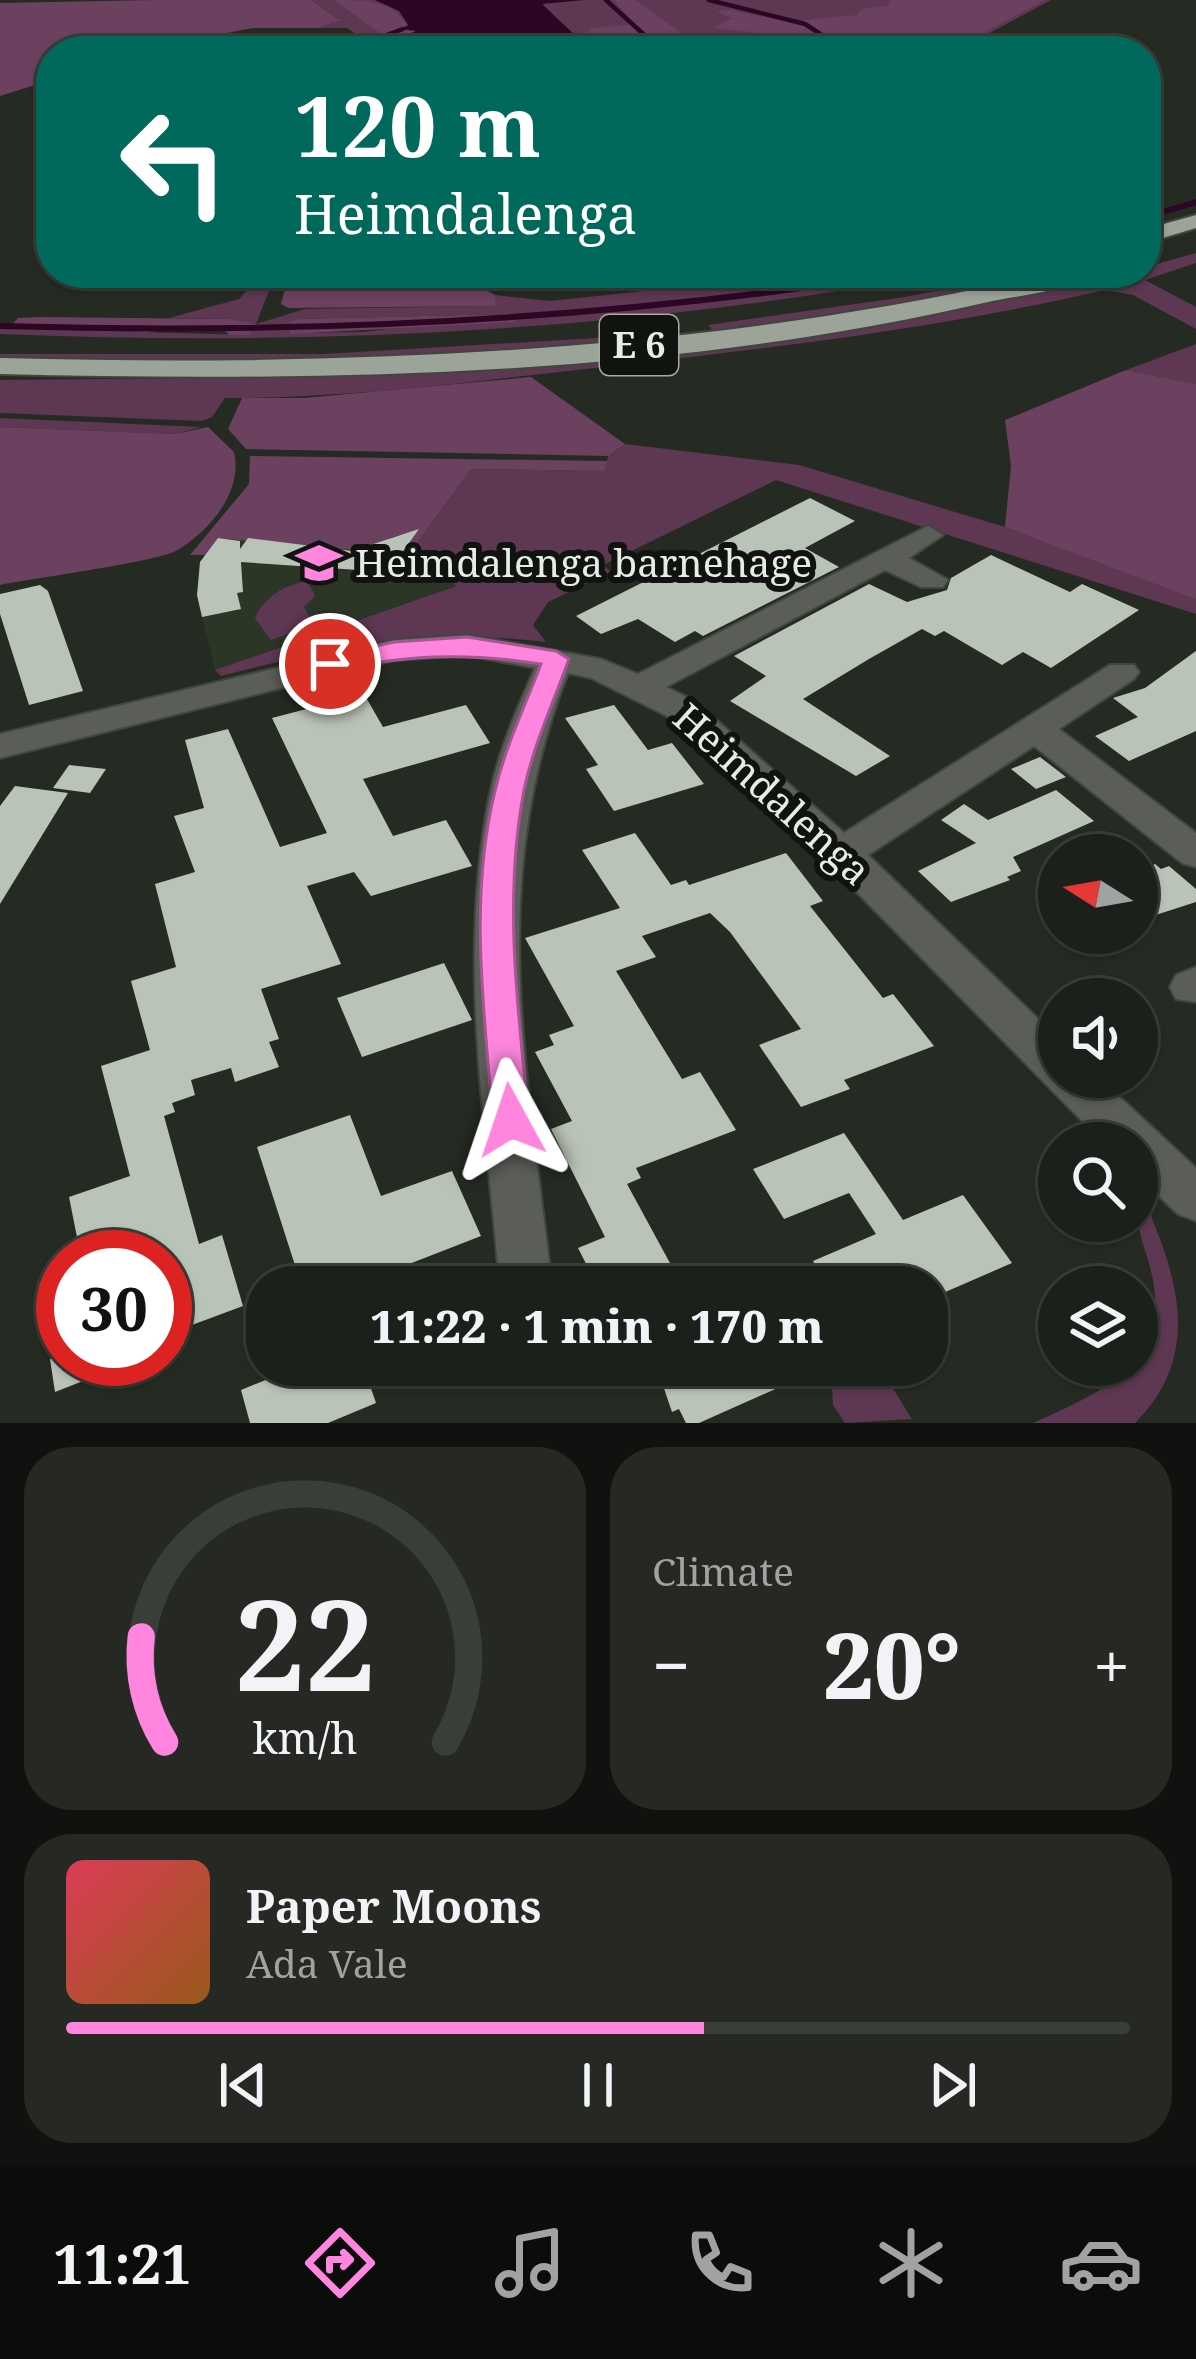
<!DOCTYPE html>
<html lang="en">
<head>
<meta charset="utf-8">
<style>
	:root { --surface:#1c201a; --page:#252823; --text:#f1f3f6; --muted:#a0a3a2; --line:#3a3e39; --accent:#ff85df }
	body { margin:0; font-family:"Noto Serif",serif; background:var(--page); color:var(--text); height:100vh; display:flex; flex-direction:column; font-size:45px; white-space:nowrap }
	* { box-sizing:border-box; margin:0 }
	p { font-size:39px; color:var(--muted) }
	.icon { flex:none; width:66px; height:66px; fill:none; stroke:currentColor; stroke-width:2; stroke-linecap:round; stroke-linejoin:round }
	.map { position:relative; height:1423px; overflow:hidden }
	.drawer { display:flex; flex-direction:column; gap:24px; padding:24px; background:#0f120e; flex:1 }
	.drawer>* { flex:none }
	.guide { position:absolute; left:36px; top:36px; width:1125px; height:252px; border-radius:48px; box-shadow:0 3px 9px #0004,0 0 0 3px var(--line); background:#00695c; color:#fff; overflow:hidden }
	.needle { width:78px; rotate:281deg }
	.controls { position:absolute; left:1038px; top:834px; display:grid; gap:24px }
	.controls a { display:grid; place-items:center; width:120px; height:120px; border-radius:50%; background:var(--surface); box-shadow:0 3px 9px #0004,0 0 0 3px var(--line); font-size:60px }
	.speed { position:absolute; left:36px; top:1230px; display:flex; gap:24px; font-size:60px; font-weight:700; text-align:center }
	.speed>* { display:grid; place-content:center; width:156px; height:156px; border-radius:50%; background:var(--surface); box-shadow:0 3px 9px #0004,0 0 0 3px var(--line); line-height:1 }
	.speed .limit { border:18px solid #d22; background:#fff; color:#111 }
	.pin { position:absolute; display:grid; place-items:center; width:102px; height:102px; color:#fff; margin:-51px; border:6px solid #fff; border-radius:50%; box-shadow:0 3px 12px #0007 }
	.me { position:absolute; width:132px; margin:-66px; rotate:355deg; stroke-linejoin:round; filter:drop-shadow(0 0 9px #0008) }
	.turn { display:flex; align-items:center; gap:42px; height:252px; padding:0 60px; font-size:54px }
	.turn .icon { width:156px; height:156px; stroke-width:2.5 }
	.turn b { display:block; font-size:84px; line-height:102px }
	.big { font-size:90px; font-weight:800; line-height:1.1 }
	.drawer .widget { flex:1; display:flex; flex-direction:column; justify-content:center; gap:18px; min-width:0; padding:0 42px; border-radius:48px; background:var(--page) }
	.drawer .dial { align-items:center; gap:0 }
	.dial svg { height:312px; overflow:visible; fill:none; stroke:var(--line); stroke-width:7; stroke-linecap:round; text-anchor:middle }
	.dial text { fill:var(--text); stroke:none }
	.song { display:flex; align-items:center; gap:36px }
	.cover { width:144px; height:144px; border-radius:18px; background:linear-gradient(135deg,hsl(350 70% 55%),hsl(30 70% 35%)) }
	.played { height:12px; border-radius:6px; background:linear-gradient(90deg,var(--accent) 60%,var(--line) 60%) }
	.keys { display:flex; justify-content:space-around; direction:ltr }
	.heat { display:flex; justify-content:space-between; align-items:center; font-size:66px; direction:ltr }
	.drawer .tiles { flex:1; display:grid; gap:24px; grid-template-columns:1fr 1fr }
	.widget:last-child { grid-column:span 2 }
	.trip { position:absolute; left:246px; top:1266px; width:702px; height:120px; border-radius:48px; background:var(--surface); box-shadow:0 3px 9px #0004,0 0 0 3px var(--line); font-weight:800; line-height:120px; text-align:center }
	.dock { display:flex; height:192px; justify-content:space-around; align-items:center; background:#0b0d0a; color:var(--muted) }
	.dock .icon { width:84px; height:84px }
	.dock .selected { color:var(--accent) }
	.dock b { font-size:54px; color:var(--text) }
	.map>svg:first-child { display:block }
</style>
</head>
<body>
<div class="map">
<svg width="1196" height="1423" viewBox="0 0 1196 1423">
	<rect width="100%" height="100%" fill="#252b22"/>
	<path fill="#2c3627" d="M250,456L401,535L457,585L215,670L197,595L206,555H190L249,484Z"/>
	<g fill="#5e3753" fill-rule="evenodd">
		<path d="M311,0H1051L956,51H381L347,28H318L339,19Z"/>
		<path d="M1196,253V263L1145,280L1196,307V329L1133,295L1105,290C901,337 697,356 489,380C401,390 314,398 225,398L212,417L202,421L0,413V380L318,377L542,364L819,333L1146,273V267Z"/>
		<path d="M262,273H276L256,324L305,309L495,306V295L550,301L813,273H943C632,331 316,347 0,334V328L249,335L228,319L169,318L239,299ZM508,314L364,332L290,333V321L299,319Z"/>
		<path d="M1026,273H1052L874,308L713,331L708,325L905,297Z"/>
		<path d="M614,337C598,350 550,347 526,349C350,363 176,362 0,360V354H324Z"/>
		<path d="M1196,344V384L1126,370Z"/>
		<path d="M0,418L201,427L175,434L0,427Z"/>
		<path d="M625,444L799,465L1005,527L1152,581L1196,599V614L776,480L603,565L611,572L548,602L533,625L546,642C425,628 337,646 221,676L215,670L456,586L414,547L471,469L603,471L608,457Z"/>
		<path d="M307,581L315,596L304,607L314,625L271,640L255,618C265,596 283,586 307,581Z"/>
		<path d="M1146,1197C1151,1207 1150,1214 1154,1224C1183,1294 1195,1364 1135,1423H1033C1110,1389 1178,1359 1148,1260C1141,1235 1132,1221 1146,1197Z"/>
		<path d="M831,1365C883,1365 886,1377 912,1419L845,1423L833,1405Z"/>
	</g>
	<g fill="#6b415f">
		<path d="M155,0H311L340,20L318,28H253L132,51H51V80L0,96V3Z"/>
		<path d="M334,0C364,0 391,0 408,25L403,30L423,31L399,37L419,51H405Z"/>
		<path d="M614,0H635L707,51H565L592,28L634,24Z"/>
		<path d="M889,0H1045L948,51H726L712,44V35C738,34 775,49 789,46L760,33L713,28L732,18L717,12L725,9L788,22L857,15L861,9L890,5Z"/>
		<path d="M289,273H455L495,295L496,306L288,308L281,304Z"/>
		<path d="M508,314L517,322L290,334V321L299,319Z"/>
		<path d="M40,317L228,319L254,324L250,335H229L222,327L145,332L12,324L18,318Z"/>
		<path d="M1126,370L1196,384V599L1005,527L1011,466L1005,420Z"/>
		<path d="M531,377L625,444L609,456L246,449L228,429L242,398H305Z"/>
		<path d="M0,427L175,434L208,427L234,452C243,492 210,531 176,551C155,562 34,578 0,585Z"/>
		<path d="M250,456L607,461L604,471L471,469L414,547L400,535L387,539L386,553L218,538L206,555H190L249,484Z"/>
	</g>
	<path fill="#2c0724" d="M375,0H584L542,4L578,38L565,51H419L397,39L416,31L401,29L408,25L399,11Z"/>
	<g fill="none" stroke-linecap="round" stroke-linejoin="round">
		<g stroke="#2c0724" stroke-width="4.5">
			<path d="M606,0L662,51"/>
			<path d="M709,0L805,24L828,39L859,48"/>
			<path d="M393,51L378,38L403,29"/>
		</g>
		<g stroke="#2c0724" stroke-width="6">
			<path d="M1146,217L1196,202"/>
			<path d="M0,326C304,335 603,321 904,273"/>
		</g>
	</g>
	<g fill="#bac3b7">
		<path d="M810,498L855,521L805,548L839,567L703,636L695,631L675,642L638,619L601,634L576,616Z"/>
		<path d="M419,529L388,572L241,562L243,592L237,593L241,609L202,617L197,595L200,562L218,538L240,541V549L248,538L352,551Z"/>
		<path d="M991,555L1070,592L1082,584L1139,610L1051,668L1023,652L1002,665L944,631L935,636L922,629L869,659L803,699L890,756L856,776L730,701L766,676L734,656L869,584L907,602L947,590L951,578Z"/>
		<path d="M40,585L48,591L83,691L29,705L0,614V594Z"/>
		<path d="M1196,651V731L1129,761L1095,736L1138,717L1113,698L1145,688Z"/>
		<path d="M356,680L383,727L466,705L490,743L363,779L393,836L446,820L472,866L371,896L354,872L307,886L341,964L261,989L279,1039L269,1042L279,1067L235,1082L231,1068L191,1080L195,1095L172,1103L175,1112L164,1116L199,1244L222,1235L243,1306L165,1335V1257H81L69,1197L130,1176L101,1066L150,1050L131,981L176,967L155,884L195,872L174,816L204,808L185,740L228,729L280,847L327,833L272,718L314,707L307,693Z"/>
		<path d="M614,705L648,750L672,743L704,784L614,811L586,769L598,765L565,718Z"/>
		<path d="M1040,757L1066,777L1036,789L1011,769Z"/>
		<path d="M69,765L106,769L90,793L53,788Z"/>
		<path d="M15,786L68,793L0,904V806Z"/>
		<path d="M1056,790L1094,821L1013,857L1021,871L1007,877L1010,880L951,902L918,871L976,843L941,820L964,804L988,820Z"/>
		<path d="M635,833L671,885L686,880L689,885L786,853L823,901L810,906L883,998L893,994L934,1046L844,1080L850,1089L801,1107L759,1045L801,1029L730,932L710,913L642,936L656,957L616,971L682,1079L700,1072L736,1130L636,1168L641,1178L627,1184L683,1287H598L578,1248L605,1237L551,1129L572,1121L535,1052L554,1045L549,1035L574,1026L525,938L620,908L582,850Z"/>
		<path d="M1155,864L1161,869L1169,866L1196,889V902L1137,921V872Z"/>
		<path d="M444,963L472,1020L362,1057L337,998Z"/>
		<path d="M350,1115L381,1196L452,1171L481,1236L368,1280L371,1287H302L257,1147Z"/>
		<path d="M844,1133L903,1220L963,1195L1012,1263L927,1300V1287H828L813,1261L876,1234L849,1193L784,1219L753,1169Z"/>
		<path d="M50,1359H134V1361L55,1392Z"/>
		<path d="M302,1365H363L376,1403L328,1423H250L241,1390Z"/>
		<path d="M656,1365H829L699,1423H686L679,1409L672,1412Z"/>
	</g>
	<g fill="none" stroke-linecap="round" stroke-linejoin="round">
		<g stroke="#40463d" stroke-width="4">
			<g id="street">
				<path d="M928,526L943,535L909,558L948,580L943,587H921L885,570L666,687L695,701L844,833L1110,665H1134L1139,672L1134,679L1059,729L1196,833V867L1182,863L1034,746L868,855L1059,1039V1077H1098L1196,1168V1221L1178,1214L1137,1175V1143H1104L828,863L669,717L591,678L568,673C485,882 528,1072 552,1287H500C486,1122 456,953 491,789C500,747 518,707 535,668L467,655L394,660L0,758V734L394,640L467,635L601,659L638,674Z"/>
				<path d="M1196,967V1002L1176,999L1170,987L1176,975Z"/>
			</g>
		</g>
		<g stroke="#40463d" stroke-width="4">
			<g id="highway">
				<path d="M1196,215V228L1146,243V229Z"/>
				<path d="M1050,273H1092C1070,292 1017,295 988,302C666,377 329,382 0,374V358C353,367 705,353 1050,273Z"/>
			</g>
		</g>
		<use href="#street" fill="#5a5d58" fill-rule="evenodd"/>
		<use href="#highway" fill="#9ca499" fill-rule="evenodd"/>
	</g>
	<path fill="#ff85df" stroke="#a65691" stroke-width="3" d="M467,637L556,651L569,659C554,701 533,746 524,790C503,900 518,1010 529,1120L524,1131L511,1135L498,1131L493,1120C484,1010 468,896 496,787C506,745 526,704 541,664C462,652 407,655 330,671L317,664L320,658L394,642Z"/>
	<defs>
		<g id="school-bare" transform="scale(3.6)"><path d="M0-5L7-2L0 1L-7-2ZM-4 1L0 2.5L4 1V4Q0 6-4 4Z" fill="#ff85df" stroke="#10130f" stroke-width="2.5" paint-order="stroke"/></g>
	</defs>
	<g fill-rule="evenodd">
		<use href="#school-bare" x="319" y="563"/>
	</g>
	<g text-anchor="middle" stroke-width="12" stroke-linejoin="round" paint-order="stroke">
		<rect fill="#10130f" stroke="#a7aba6" stroke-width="3" x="600" y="315" width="78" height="60" rx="9"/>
		<g font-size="36" font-weight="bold" fill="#e8ece6">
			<text x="639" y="358">E 6</text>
		</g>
		<g font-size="39" fill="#e8ece6" stroke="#10130f" text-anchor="start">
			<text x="355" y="577">Heimdalenga barnehage</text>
		</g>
		<g font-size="39" fill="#e8ece6" stroke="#10130f">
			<text transform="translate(772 794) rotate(42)" y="14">Heimdalenga</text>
		</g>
	</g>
</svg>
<div class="controls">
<a><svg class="needle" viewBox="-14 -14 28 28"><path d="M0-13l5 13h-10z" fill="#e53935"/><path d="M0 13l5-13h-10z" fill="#a0a3a2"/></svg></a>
<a><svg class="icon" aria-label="sound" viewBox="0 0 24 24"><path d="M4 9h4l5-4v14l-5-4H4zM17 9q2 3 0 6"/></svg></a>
<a><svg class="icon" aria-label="search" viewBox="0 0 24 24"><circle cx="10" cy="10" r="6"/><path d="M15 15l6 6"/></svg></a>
<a><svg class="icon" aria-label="layers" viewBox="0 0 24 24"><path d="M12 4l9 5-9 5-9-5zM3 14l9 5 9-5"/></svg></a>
</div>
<div class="speed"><div class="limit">30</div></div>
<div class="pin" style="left:330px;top:664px;background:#d93025"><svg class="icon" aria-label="arrive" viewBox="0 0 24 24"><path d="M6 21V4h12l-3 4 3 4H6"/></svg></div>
<svg class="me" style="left:511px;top:1120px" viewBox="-20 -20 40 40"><path d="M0-17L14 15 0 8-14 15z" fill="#ff85df" stroke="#fff" stroke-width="4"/></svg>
<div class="trip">11:22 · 1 min · 170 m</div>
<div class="guide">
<div class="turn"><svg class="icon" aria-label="left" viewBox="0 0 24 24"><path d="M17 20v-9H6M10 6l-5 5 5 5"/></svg><div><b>120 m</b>Heimdalenga</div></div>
</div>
</div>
<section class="drawer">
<div class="tiles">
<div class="widget dial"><svg viewBox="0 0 100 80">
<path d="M14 69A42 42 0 1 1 86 69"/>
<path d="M14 69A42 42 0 0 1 8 42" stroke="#ff85df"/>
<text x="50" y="56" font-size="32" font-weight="700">22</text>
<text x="50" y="72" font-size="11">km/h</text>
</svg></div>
<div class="widget"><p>Climate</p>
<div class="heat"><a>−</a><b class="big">20°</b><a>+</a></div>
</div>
<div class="widget">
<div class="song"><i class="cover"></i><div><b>Paper Moons</b><p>Ada Vale</p></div></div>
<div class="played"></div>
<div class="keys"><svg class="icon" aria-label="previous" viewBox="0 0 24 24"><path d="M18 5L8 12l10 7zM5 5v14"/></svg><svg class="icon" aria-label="pause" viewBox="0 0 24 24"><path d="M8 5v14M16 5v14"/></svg><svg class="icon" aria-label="next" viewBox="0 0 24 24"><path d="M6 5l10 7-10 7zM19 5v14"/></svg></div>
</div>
</div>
</section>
<nav class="dock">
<b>11:21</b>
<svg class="icon selected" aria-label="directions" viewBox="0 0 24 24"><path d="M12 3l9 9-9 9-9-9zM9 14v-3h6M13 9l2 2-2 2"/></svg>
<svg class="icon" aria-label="music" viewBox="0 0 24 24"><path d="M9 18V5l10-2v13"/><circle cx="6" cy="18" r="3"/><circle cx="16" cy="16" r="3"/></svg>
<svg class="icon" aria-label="phone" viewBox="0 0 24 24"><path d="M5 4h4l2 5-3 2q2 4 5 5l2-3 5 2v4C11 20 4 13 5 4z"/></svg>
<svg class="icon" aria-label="climate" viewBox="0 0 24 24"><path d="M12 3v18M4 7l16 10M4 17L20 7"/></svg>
<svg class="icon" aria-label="car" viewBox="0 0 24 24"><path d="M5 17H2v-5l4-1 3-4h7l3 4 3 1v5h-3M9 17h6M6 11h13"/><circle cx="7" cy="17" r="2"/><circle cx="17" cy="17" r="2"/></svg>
</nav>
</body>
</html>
